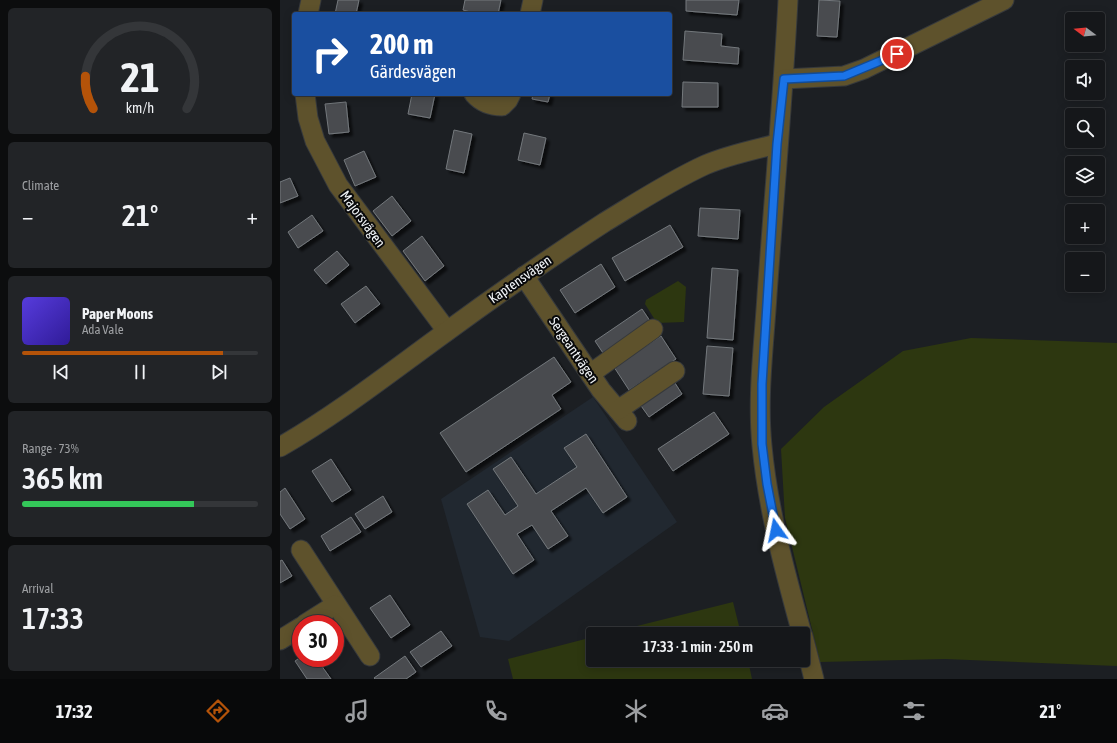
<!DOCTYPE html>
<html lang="en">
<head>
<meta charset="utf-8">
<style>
	:root { --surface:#15171a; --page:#222427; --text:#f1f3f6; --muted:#9d9fa2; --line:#343639; --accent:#b45309 }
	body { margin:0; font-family:"Asap Condensed",sans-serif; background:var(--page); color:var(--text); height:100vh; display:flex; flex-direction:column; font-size:15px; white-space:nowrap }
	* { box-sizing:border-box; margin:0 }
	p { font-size:13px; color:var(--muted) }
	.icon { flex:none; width:22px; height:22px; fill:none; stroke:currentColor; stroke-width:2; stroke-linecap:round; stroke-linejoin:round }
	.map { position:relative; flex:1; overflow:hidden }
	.drawer { display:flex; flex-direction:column; gap:8px; padding:8px; background:#0c0d0e; width:280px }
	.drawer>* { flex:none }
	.banner { position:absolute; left:12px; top:12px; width:380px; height:84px; border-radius:4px; box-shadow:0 2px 10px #0003,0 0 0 1px var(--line); background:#1a4fa0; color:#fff; overflow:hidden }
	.needle { width:26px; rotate:286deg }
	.buttons { position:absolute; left:785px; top:12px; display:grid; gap:8px }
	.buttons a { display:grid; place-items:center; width:40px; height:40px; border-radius:4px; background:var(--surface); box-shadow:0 2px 10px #0003,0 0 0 1px var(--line); font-size:20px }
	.speed { position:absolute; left:12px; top:615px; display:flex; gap:8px; font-size:20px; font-weight:700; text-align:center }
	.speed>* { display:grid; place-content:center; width:52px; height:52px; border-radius:50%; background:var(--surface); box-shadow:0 2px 10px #0003,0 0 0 1px var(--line); line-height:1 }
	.speed .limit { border:6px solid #d22; background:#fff; color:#111 }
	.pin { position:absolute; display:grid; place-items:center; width:34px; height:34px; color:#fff; margin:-17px; border:2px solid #fff; border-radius:50%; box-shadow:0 1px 4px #0007 }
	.me { position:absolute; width:44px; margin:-22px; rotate:348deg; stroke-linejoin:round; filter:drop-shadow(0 0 3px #0008) }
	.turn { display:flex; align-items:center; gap:14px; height:84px; padding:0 12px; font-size:18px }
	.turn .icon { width:52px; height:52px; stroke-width:2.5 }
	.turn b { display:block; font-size:28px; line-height:34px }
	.big { font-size:30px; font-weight:600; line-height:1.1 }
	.drawer .card { flex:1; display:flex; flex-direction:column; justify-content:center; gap:6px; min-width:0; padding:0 14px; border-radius:6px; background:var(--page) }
	.drawer .dial { align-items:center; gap:0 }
	.dial svg { height:104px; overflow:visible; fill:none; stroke:var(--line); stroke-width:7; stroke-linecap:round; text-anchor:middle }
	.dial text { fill:var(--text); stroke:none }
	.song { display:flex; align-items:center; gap:12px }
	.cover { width:48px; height:48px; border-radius:6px; background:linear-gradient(135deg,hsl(250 70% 55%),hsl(250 70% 35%)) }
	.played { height:4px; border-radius:2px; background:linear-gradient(90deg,var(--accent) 85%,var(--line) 85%) }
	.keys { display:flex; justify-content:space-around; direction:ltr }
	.heat { display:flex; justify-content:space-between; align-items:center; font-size:22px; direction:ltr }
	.charge { height:6px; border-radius:3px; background:linear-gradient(90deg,#34c759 73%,var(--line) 0) }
	.trip { position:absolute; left:306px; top:627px; width:224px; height:40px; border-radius:4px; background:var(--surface); box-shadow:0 2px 10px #0003,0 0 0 1px var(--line); font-weight:600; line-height:40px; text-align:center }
	.menu { display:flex; height:64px; justify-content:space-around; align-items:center; background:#08090a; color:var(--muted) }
	.menu .icon { width:28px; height:28px }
	.menu .on { color:var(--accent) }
	.menu b { font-size:18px; color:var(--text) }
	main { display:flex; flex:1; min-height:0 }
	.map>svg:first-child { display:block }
</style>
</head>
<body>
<main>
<section class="drawer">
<div class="card dial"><svg viewBox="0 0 100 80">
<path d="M14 69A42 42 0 1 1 86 69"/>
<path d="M14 69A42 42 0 0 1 8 44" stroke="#b45309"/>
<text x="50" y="56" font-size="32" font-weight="700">21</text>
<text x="50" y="72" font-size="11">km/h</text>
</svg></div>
<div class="card"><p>Climate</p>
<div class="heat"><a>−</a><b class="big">21°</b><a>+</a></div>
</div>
<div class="card">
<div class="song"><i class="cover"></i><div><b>Paper Moons</b><p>Ada Vale</p></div></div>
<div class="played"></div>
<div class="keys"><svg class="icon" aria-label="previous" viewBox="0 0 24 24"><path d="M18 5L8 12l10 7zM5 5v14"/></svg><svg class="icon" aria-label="pause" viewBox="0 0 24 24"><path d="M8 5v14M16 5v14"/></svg><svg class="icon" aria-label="next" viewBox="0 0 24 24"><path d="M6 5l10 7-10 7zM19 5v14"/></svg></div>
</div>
<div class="card"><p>Range · 73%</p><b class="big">365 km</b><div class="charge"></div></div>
<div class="card"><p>Arrival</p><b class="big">17:33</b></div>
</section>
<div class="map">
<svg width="837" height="679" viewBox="0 0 837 679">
	<defs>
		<filter id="shadow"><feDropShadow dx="3.5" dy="3.5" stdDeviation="1" flood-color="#0009"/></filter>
	</defs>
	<rect width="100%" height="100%" fill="#1c1f23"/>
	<path fill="#212830" d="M313,397L397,522L229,641L200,637L161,499Z"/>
	<g fill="#2d3710">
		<path d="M398,281L406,287L404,322L377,323L365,304L366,300Z"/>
		<path d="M691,338L837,343V666L665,659L540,662L505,518L501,449L544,407L623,351Z"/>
		<path d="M453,602L461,634H325Z"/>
		<path d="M313,637V660H468L472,679H233L228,659Z"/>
	</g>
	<g fill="#484c50" stroke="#74787c" filter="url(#shadow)">
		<path d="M58,0H79L76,14H55Z"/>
		<path d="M185,0H221L218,14H198L183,10Z"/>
		<path d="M406,0H459L457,15L406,11Z"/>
		<path d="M539,0L560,1L557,37L537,36Z"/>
		<path d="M405,31L442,34L441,46L459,48L458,64L403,60Z"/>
		<path d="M403,82L438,83V107H402Z"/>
		<path d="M132,94H155L150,118L128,114Z"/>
		<path d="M253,94H270L268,102L252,99Z"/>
		<path d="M66,102L69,132L49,134L45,104Z"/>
		<path d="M174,130L192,134L184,173L166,169Z"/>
		<path d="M244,133L266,138L260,165L238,160Z"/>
		<path d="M84,151L96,177L75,186L64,160Z"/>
		<path d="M10,178L18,196L0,203V182Z"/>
		<path d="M112,196L131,221L112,236L93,211Z"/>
		<path d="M420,208L460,210L458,239L418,236Z"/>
		<path d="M32,215L43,231L18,248L8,232Z"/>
		<path d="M390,225L403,247L345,281L332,258Z"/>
		<path d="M142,236L164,266L145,281L123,251Z"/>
		<path d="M57,251L69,265L46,284L34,270Z"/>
		<path d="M321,264L335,287L295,313L280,290Z"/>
		<path d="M432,268L458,270L453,340L427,338Z"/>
		<path d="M86,286L100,304L75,323L61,304Z"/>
		<path d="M362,309L370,321L323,353L315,341Z"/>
		<path d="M381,336L396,359L349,390L334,367Z"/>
		<path d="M427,346L453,348L449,396L423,394Z"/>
		<path d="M274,357L291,382L272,395L281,409L186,472L160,433Z"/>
		<path d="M393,380L402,394L369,417L359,403Z"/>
		<path d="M434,412L449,434L393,471L378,449Z"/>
		<path d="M306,434L347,497L323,513L306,488L271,511L288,536L268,549L252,525L237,534L254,560L233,574L187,504L208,490L225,515L238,506L213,469L231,457L256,494L297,467L284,448Z"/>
		<path d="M51,459L71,490L52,502L32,471Z"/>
		<path d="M5,488L25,519L10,529L0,514V492Z"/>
		<path d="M103,496L112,512L85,529L75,514Z"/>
		<path d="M71,517L81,532L50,551L41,536Z"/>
		<path d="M2,560L12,576L0,583V561Z"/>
		<path d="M110,595L130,625L111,638L90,608Z"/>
		<path d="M161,631L172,646L141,667L130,652Z"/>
		<path d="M125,656L136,672L126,679H95L94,678Z"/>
		<path d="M21,657L36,658L51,679H27L15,661Z"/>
	</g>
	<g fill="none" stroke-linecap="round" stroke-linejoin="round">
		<g stroke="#36393c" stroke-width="21">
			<g id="minor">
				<path d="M508,0C503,98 494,197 487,295C484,345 477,396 482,446C488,510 505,572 522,634"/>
				<path d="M28,14L31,0"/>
				<path d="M250,14L253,0"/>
				<path d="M504,79L564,76L584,69L724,0"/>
				<path d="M25,94L28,118L35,141L58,185L167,331"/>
				<path d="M194,94C202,103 211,106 222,106L228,100L231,94"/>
				<path d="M244,276L321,390L347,421"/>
				<path d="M310,374L373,329"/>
				<path d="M338,410L395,371"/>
				<path d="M0,447C59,413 112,371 166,332C218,294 271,257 325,222C358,202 390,181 425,165C448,155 473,150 497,144"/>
				<path d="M21,550L90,656"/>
				<path d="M25,624L55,605"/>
				<path d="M523,636L534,679"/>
				<path d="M0,640L21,627"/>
			</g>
		</g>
		<use href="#minor" stroke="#5e522c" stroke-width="19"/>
	</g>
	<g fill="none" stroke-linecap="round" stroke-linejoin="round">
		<g stroke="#114b97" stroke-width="10">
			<path id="route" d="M496,530L487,484L482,444V384L497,144L504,79L564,76L617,54"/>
		</g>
		<use href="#route" stroke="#1a73e8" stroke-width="7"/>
	</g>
	<g text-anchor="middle" stroke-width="4" stroke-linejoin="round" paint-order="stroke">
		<g font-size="14" fill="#f1f4f6" stroke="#08090b">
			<text transform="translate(83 219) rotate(54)" y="5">Majorsvägen</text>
			<text transform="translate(240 279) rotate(-35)" y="5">Kaptensvägen</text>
			<text transform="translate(294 350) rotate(56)" y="5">Sergeantvägen</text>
		</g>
	</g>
</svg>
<div class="buttons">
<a><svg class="needle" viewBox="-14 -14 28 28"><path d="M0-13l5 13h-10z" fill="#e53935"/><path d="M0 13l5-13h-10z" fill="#9d9fa2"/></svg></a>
<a><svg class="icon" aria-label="sound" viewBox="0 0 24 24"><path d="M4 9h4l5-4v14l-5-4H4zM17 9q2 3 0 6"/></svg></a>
<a><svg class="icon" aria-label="search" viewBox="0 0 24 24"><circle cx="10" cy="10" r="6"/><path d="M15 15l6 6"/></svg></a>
<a><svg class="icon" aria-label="layers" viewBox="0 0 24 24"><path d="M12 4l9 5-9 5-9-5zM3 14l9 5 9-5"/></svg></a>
<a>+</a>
<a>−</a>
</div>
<div class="speed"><div class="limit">30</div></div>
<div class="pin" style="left:617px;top:54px;background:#d93025"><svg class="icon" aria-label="arrive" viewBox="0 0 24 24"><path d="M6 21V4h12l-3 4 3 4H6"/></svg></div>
<svg class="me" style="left:496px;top:530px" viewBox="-20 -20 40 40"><path d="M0-17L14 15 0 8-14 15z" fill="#1a73e8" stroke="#fff" stroke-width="4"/></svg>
<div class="trip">17:33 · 1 min · 250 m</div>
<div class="banner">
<div class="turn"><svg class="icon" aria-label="right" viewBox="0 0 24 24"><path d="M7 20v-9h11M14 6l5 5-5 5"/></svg><div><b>200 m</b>Gärdesvägen</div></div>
</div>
</div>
</main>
<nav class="menu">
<b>17:32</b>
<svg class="icon on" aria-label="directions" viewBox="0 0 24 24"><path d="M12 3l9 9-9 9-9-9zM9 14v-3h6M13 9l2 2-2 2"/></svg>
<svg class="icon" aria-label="music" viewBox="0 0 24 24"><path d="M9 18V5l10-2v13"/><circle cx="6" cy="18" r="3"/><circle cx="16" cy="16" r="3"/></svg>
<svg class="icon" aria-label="phone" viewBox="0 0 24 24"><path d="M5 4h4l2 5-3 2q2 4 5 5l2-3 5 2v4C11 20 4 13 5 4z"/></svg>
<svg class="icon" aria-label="climate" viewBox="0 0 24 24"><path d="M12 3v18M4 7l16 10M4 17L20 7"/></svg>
<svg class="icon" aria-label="car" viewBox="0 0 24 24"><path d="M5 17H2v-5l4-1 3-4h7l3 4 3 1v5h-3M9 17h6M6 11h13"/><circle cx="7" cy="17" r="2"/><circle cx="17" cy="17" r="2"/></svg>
<svg class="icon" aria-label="filters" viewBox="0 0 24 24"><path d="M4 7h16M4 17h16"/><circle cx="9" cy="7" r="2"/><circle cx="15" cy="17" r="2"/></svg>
<b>21°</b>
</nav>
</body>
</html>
